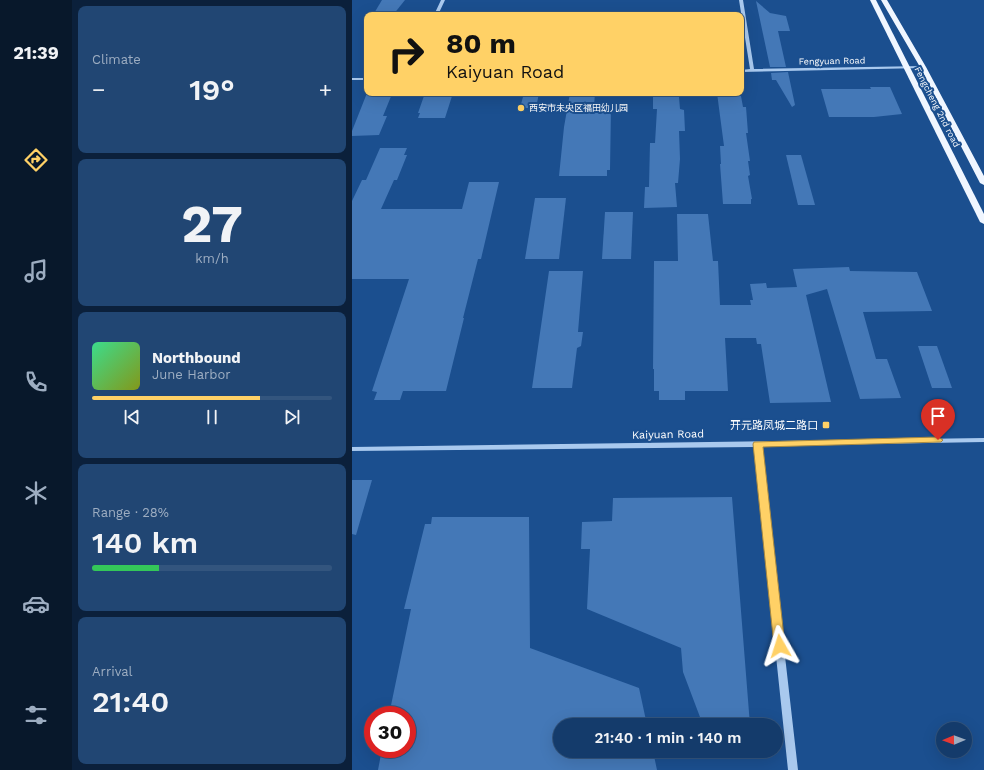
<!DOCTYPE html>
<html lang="en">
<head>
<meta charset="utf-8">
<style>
	:root { --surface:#143b6b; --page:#214673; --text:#f1f3f6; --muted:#9dadc1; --line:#33557e; --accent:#ffd166 }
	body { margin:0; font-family:"Work Sans","Noto Sans SC",sans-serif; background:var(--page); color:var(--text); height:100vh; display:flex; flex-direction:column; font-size:15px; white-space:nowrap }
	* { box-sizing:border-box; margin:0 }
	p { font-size:13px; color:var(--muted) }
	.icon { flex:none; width:22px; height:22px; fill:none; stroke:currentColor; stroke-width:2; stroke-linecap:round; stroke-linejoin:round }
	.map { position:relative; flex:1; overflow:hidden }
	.details { display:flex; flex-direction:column; gap:6px; padding:6px; background:#0b203b; width:280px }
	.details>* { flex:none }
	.guide { position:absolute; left:12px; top:12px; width:380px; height:84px; border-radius:8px; box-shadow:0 4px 16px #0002,0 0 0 1px var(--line); background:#ffd166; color:#111; overflow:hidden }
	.needle { width:26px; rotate:269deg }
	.buttons { position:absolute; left:584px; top:722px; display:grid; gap:8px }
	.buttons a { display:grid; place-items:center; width:36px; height:36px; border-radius:50%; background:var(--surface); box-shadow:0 4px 16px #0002,0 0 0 1px var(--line); font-size:20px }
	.speed { position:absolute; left:12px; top:706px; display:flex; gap:8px; font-size:20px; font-weight:700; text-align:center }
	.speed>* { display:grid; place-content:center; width:52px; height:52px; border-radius:50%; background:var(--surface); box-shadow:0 4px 16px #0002,0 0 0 1px var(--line); line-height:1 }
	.speed .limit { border:6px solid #d22; background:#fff; color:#111 }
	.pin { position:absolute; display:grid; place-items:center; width:34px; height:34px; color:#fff; margin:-41px -17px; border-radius:50% 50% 50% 0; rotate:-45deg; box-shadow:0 0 4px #0007 }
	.pin .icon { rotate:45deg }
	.me { position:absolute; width:44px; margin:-22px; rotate:354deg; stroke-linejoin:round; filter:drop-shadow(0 0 3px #0008) }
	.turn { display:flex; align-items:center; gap:14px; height:84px; padding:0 16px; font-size:18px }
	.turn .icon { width:52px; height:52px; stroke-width:2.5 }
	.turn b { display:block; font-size:28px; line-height:34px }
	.big { font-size:30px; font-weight:600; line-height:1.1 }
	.details .card { flex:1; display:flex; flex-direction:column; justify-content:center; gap:6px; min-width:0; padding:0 14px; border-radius:8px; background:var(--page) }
	.details .dial { align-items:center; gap:0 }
	.dial b { font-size:52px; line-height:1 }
	.song { display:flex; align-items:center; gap:12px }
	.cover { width:48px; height:48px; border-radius:6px; background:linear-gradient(135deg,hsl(150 70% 55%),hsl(70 70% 35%)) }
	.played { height:4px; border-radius:2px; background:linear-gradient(90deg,var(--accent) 70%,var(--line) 70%) }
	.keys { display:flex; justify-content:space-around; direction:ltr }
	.heat { display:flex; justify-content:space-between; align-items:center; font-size:22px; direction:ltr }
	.charge { height:6px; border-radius:3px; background:linear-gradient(90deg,#34c759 28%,var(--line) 0) }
	.trip { position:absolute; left:201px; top:718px; width:230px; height:40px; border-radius:20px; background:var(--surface); box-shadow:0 4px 16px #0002,0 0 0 1px var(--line); font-weight:600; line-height:40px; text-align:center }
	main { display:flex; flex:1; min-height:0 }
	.dock { display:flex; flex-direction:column; width:72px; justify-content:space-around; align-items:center; background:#08182b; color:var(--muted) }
	.dock .icon { width:28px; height:28px }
	.dock .on { color:var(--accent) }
	.dock b { font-size:18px; color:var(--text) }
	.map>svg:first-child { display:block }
</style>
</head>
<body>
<main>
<nav class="dock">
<b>21:39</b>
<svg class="icon on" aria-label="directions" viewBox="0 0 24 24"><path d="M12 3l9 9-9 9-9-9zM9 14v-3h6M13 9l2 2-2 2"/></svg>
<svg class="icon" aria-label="music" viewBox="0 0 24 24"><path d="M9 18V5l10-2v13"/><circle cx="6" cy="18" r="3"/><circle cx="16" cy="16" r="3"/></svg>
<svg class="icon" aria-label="phone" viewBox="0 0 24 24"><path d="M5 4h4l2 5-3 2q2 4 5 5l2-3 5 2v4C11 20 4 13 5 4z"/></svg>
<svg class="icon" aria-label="climate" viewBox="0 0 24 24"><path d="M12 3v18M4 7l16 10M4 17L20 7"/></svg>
<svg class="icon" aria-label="car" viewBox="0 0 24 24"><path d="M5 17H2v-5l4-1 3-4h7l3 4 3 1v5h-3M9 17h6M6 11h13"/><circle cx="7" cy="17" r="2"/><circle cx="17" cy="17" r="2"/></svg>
<svg class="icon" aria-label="filters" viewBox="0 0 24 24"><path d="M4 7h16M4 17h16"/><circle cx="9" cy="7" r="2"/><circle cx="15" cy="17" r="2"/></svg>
</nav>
<section class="details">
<div class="card"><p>Climate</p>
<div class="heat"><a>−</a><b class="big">19°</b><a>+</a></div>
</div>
<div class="card dial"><b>27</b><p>km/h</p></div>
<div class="card">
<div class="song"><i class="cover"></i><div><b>Northbound</b><p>June Harbor</p></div></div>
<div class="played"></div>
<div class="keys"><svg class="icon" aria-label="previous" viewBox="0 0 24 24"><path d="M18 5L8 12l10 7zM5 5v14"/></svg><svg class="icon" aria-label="pause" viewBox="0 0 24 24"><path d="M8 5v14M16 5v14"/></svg><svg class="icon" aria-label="next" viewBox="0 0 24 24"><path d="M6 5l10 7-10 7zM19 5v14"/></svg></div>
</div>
<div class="card"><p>Range · 28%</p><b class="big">140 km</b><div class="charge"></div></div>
<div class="card"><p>Arrival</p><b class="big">21:40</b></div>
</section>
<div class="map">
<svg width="632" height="770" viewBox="0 0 632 770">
	<rect width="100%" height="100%" fill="#1b4f8f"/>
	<g fill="#4478b7">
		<path d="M30,0H53L41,15H21Z"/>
		<path d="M404,1L418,13L434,16L438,31H426L434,67H418Z"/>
		<path d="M436,72L443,105L440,107L424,80H420L419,73Z"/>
		<path d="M518,87H538L550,114L522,117H477L469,89H519Z"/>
		<path d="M15,93L40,94L31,116H35L27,135L0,136V131Z"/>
		<path d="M73,93H101L93,118H66L68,113H66Z"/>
		<path d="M172,93H187L184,108H168Z"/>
		<path d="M218,93H243L242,106H259L258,170H255V176H207L212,127Z"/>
		<path d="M301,93H324V97H327L328,109L332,110L333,131H327L328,159L326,183H323L325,207L292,208L293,187H297L298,143H303L305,109H301Z"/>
		<path d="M365,93L386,94V96H389L391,107H394L396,133H394L398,161H396L398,175L396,176L400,199H399V204H371L368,164H369L368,146H372Z"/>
		<path d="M28,148H55L52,155H55L45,180H42L29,209H110L117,182H147L129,259H126L111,318H112L94,391H51L48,400H22L25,392L20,391L57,279H0V201L10,180H14Z"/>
		<path d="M434,155H449L463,205H446Z"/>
		<path d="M183,198H214L207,259H173Z"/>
		<path d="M253,212H281L279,259H250Z"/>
		<path d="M325,214H356L361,261H366L368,305H399L398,300H401L398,284L414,283L415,288L445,287L441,269L497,267L498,271L565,272L580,311L511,312L524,359H535L549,398L508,399L475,289L454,295L479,402L418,403L409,344H405L404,338H373L376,391H333V400H307V391H302V369H301L302,261H326Z"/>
		<path d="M197,271H231L226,332H231L229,346L225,348L220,388H180Z"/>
		<path d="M566,346H585L600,388H580Z"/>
		<path d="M0,480H20L4,535L0,534Z"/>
		<path d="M380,497L398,725H351L331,672L329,648L235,609L238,549H229L230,522L260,521L261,498Z"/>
		<path d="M80,517H177L178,648L287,688L295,725H208V751H301L305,770H26L30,749H55V715H37L59,609H52L73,524H79Z"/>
	</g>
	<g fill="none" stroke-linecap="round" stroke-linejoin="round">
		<g fill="#a9c9ee" fill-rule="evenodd">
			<path d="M89,0H93L86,15H82Z"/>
			<path d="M387,0H391L402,69L571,66L573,67L571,68L389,72V70L398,69Z"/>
			<rect x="0" y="78" width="15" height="2"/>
			<path d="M632,438V442L409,446L446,770H436L402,447L0,451V447Z"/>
		</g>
		<g fill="#f0f6ff" fill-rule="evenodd">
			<path d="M518,0H524L632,214V224L628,222Z"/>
			<path d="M529,0H535L574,67L632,176V185L628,183L568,67Z"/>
		</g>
	</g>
	<path fill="#ffd166" stroke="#a68842" d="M586,437L591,440L589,442L411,447L433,646L432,649L428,651L423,649L422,646L401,444L402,442Z"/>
	<g fill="#ffd166" stroke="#1b4f8f" stroke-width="1.5">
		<circle cx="169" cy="108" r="4"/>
		<rect x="470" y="421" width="8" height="8" rx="2"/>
	</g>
	<g text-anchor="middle" stroke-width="4" stroke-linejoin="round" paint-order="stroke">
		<g font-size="9" fill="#fff" stroke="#1b4f8f">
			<text transform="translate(480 61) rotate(-1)" y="3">Fengyuan Road</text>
			<text transform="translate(585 107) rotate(63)" y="3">Fengcheng 2nd road</text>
		</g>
		<g font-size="9" fill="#fff" stroke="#1b4f8f" text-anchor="start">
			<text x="177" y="111">西安市未央区福田幼儿园</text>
		</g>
		<g font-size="11" fill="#fff" stroke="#1b4f8f" text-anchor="end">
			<text x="466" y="429">开元路凤城二路口</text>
		</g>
		<g font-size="11" fill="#fff" stroke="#1b4f8f">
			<text transform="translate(316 434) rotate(-1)" y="4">Kaiyuan Road</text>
		</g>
	</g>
</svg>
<div class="buttons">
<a><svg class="needle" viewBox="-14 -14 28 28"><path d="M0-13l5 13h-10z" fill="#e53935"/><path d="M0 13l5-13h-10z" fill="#9dadc1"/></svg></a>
</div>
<div class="speed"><div class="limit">30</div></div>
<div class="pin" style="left:586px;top:440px;background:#d93025"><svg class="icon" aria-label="arrive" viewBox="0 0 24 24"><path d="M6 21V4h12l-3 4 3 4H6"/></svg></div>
<svg class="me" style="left:428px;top:646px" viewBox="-20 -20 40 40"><path d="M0-17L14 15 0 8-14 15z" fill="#ffd166" stroke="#fff" stroke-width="4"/></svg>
<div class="trip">21:40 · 1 min · 140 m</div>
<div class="guide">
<div class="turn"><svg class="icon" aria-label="right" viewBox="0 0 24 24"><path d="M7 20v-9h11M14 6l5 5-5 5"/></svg><div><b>80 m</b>Kaiyuan Road</div></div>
</div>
</div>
</main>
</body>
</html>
